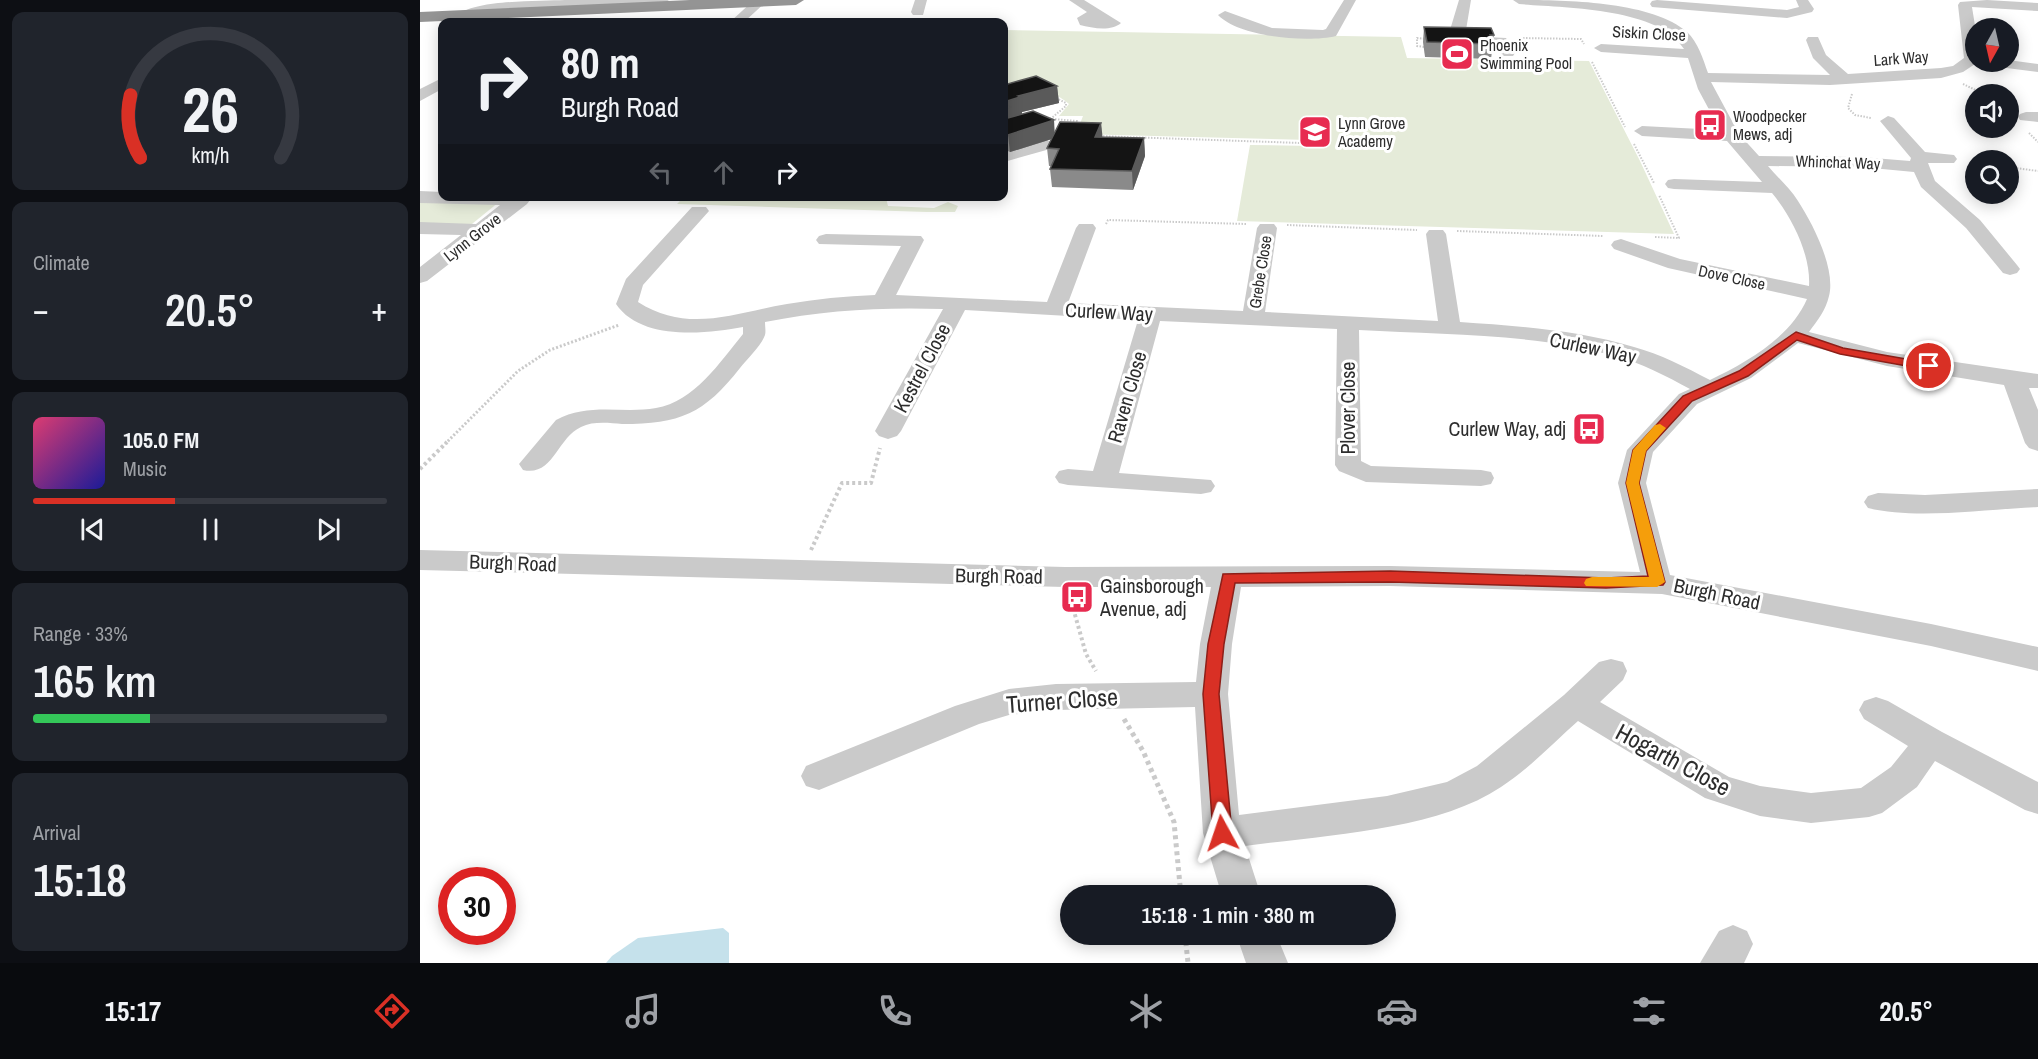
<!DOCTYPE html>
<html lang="en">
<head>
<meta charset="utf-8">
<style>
	:root { --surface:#171b24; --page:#20242c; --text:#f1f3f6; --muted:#9ea1a6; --line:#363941; --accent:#d93025 }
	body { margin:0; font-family:"Archivo Narrow",sans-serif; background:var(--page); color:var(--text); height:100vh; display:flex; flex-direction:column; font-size:22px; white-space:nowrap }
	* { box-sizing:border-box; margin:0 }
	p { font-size:20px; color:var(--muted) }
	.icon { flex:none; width:33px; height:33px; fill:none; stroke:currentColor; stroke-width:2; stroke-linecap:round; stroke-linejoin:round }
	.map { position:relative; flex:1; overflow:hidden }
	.panel { display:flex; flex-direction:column; gap:12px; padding:12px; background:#0d0f14; width:420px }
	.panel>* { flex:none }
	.guide { position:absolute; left:18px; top:18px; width:570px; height:183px; border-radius:12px; box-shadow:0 3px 15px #0003; background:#171b24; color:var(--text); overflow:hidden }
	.needle { width:39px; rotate:188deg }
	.controls { position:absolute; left:1545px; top:18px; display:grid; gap:12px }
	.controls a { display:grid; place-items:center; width:54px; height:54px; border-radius:50%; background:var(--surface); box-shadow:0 3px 15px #0003; font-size:30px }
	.speed { position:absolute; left:18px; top:867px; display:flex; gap:12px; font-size:30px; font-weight:700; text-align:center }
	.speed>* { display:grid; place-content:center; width:78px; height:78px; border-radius:50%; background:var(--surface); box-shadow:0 3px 15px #0003; line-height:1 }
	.speed .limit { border:9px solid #d22; background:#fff; color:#111 }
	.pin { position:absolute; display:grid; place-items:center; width:51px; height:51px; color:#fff; margin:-26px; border:3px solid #fff; border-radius:50%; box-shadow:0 2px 6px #0007 }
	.me { position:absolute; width:66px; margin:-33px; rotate:355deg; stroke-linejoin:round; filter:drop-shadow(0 0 4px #0008) }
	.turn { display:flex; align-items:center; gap:21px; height:126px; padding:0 24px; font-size:27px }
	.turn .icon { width:78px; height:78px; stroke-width:2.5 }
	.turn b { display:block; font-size:42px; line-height:51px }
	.lanes { display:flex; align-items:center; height:57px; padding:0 24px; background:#0003; justify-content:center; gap:30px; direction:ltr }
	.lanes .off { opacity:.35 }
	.big { font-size:45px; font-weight:600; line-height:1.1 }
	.panel .tile { flex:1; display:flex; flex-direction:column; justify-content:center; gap:9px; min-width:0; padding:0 21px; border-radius:12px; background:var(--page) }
	.panel .dial { align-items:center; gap:0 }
	.dial svg { height:156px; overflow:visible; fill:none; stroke:var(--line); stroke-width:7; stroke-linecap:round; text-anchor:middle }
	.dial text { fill:var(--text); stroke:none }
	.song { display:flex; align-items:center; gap:18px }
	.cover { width:72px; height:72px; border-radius:9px; background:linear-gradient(135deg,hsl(340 70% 55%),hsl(240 70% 35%)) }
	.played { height:6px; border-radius:3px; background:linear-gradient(90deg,var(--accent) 40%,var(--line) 40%) }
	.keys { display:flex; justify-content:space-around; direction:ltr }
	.heat { display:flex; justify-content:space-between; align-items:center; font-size:33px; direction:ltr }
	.charge { height:9px; border-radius:4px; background:linear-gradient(90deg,#34c759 33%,var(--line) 0) }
	.trip { position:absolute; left:640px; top:885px; width:336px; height:60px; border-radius:30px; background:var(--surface); box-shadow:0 3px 15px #0003; font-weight:600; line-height:60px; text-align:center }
	.menu { display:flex; height:96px; justify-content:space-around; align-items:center; background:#090b0e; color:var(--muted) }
	.menu .icon { width:42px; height:42px }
	.menu .current { color:var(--accent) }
	.menu b { font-size:27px; color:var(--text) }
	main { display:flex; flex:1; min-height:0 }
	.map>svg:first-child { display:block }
</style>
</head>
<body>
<main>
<section class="panel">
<div class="tile dial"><svg viewBox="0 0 100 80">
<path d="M14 69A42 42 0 1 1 86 69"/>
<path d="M14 69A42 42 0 0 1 9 37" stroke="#d93025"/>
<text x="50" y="56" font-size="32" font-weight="700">26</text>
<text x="50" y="72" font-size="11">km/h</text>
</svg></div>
<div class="tile"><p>Climate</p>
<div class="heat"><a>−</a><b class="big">20.5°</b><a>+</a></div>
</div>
<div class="tile">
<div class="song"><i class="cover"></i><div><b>105.0 FM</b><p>Music</p></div></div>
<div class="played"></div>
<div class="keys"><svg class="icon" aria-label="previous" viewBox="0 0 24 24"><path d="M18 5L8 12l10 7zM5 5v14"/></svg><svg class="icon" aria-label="pause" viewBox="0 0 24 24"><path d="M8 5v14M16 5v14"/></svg><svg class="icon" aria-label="next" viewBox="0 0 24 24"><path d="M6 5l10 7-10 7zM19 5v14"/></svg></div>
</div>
<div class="tile"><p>Range · 33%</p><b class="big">165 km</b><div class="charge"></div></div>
<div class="tile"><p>Arrival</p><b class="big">15:18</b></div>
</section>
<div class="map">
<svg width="1618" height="963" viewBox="0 0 1618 963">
	<rect width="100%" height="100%" fill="#fff"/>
	<g fill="#e5ebd9">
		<path d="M584,30L981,37L987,58L1169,61L1220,161L1254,234L817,221L830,145L891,146V140L656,134L663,116H639L649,104C630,87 607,91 584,93Z"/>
		<path d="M265,196H463L466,198L468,206L514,208L528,202L538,206L535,212H507L257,204Z"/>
		<path d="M0,199L79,202L47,228L0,226Z"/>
	</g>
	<path fill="#c5e1eb" d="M303,928L309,933V963H186L192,956L218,938Z"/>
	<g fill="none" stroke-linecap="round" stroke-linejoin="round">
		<g stroke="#cacaca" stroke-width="2" stroke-dasharray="1.5 1.5" stroke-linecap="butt">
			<path d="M1100,38L1161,39L1164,44"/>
			<path d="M1004,47L997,46V38L1007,39"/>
			<path d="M1172,62L1205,127"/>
			<path d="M1543,84L1564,94"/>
			<path d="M1432,94L1428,108L1435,115L1451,118"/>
			<path d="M632,119L657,121L654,127"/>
			<path d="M628,121L646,106V103L636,98"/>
			<path d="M1609,133L1618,142"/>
			<path d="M677,136L881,143"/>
			<path d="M1214,144L1234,183"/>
			<path d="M1588,167L1618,171"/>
			<path d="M686,224L688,220L826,224"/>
			<path d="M867,225L997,230"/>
			<path d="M1037,231L1183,236"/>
			<path d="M1235,237L1259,238L1239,195"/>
		</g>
		<path stroke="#cacaca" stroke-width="3" stroke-dasharray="2 2" stroke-linecap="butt" d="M25,444L98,371L130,350L199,325"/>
		<g stroke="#cacaca" stroke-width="4" stroke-dasharray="3 3" stroke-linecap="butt">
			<path d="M0,469L27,442"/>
			<path d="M391,550L422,483H451L460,448"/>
			<path d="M650,597L666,654L676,671"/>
		</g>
		<g stroke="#cacaca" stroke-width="5" stroke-dasharray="4 4" stroke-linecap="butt">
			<path d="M704,719L723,751L754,822L761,896"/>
			<path d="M765,934L768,963"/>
		</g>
		<g fill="#cacaca" fill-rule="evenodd">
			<path d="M145,0H249L243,4L68,11L47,18L40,14C56,0 121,1 145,0Z"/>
			<path d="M334,0L346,2L324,22H310Z"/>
			<path d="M495,0H507L503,15H493L491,12Z"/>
			<path d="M649,0H664L701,23C691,32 672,28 660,25L657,18L667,12Z"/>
			<path d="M924,0H936L916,36C887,43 819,37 798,15L805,11L852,28L903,30L906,29Z"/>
			<path d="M1039,0H1051L1045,36L1086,38L1095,53L1093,56H1083L1076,45L1033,43L1030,30Z"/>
			<path d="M1093,0C1140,0 1230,0 1267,32C1278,42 1283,59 1288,73L1410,75L1393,58L1386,40L1388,37H1398L1406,55L1428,74L1521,68L1533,66L1544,58L1538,5L1540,2L1567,0L1618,3V11L1552,7L1556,32V62H1558L1543,72L1521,78L1410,85L1291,82L1319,134L1339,156L1441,157L1490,161L1491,158L1460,121L1468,116L1474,118L1505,152L1534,155L1537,159L1534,163H1508L1515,181L1560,220L1597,265L1600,269L1597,273L1590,275L1583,273L1546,228L1501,187L1494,172L1441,167L1348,166C1358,178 1370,188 1378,201C1393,224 1416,269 1409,296C1406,310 1397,321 1389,332L1467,352L1618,374V388H1609L1618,410V451L1609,448L1605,443L1584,385L1467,366L1378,343L1331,378L1277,404L1233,452L1226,483L1250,575L1511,624L1618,647V671L1511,646L1242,594L970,586L821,587L812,644L808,694L819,815L967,796L1027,782L1057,766L1144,695L1179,662L1191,659L1203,662L1207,671L1203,680L1180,702L1309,777L1340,786L1391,793L1441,788L1471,767L1488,746L1444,719L1439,710L1444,701L1456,697L1468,701L1522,732L1618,782V814L1605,810L1515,761L1497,787L1462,813L1449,817L1391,823L1340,816L1285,798L1158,721C1133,743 1109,769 1081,787C1015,831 904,835 825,846L841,896H802L783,833L775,707L636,710L589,715L559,724L399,790L386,786L381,776L386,766L535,706L589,689L636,684L776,682L780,644L791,587H645L0,570V550L645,567L970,566L1220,572L1198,483L1207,450L1259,394L1270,389C1246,376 1221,363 1195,356C1113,333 1023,335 939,330L941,461L951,466L1061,470L1071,472L1074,478L1071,484L1061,486L946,482L919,471L915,465L917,329L740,321L699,473L791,480L795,486L791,492L781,494L648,485L639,483L635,477L639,471L648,469L673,471L718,320L545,310L481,431L477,436L468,439L459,436L455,431L523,309C463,307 405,310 345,322C345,326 346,332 345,335C341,346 327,359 320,368C284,414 260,424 202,424C189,423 173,421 161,427C137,438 133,477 103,470L99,464L136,420C169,402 202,414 236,408C274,402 300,362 323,334V327C286,334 221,341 196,304L206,279L272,207H286L289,211L223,285L218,302C268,334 314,313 367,304C396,299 425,296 455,295L481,246L399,244L396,240L399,236L406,234L501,236L504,240L476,295L627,302L656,228L659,224H673L676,228L648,303L823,311L837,228L840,224H854L857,228L845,312L1018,321L1006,234L1009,230H1023L1026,234L1040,322C1098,326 1158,330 1214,347C1240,354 1265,367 1290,380C1327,362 1370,338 1387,299L1248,268L1194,249L1191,245L1194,241L1201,239L1260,259L1389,286C1391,255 1372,217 1352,193L1254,189L1248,188L1245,184L1248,180L1254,179L1342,182L1307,141L1222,136L1214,131L1222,126L1300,130L1278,89L1268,58L1181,52L1174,48L1181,44L1264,49C1239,7 1143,8 1099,4Z"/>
			<path d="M1237,0L1367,10L1379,7L1376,0H1388L1394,9L1392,12L1367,18L1232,7L1230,4L1232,1Z"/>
			<path d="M1588,60L1618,64V72L1571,66L1564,62Z"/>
			<path d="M22,78V89L0,101V89Z"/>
			<path d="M1606,112H1618V122L1600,120L1598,117L1600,114Z"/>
			<path d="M624,140L630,141L633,145L630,149L584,162V152Z"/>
			<path d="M0,191L22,192V196H113L107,204L7,281L0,283V267L41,235L0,234V222L56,224L80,205L0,203Z"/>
			<path d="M1618,489V507C1568,509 1496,520 1448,508L1444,502L1448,496L1458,493L1505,495Z"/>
			<path d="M1313,925L1327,931L1333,944L1324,963H1280L1299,931Z"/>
			<path d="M816,934H856L868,963H826Z"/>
		</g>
		<path fill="#949494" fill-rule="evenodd" d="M270,0H384L376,5L0,22V12Z"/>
	</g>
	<g fill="#8a8a8a">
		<path d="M1004,27L1074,35L1071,59L1005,57L1003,42Z"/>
		<path d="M584,85L637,86L639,103L602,112V114L635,133L681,123L682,137L724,138L725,156L713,190L632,187L630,169L631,166H629L627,148L632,139L590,152L584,149Z"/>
	</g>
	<g fill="#5a5a5a">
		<path d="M637,86L639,103L602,112V114L584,127V102L598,96Z"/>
		<path d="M634,120L635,138L590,152L588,135Z"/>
		<path d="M681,123L683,141L675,137Z"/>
		<path d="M724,138L725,156L713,190L712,171Z"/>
	</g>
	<g fill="#141414" stroke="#5a5a5a" stroke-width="1.5">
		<path d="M1004,27L1071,28L1074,35H1070L1073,44L1007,42Z"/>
		<path d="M616,76L637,86L598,96L600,97L584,102V85Z"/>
		<path d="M584,104L590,107L584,109Z"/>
		<path d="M613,111L634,120L588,135L584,132V119Z"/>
		<path d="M640,122L681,123L675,137L724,138L712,171L630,169L639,149L627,148Z"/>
	</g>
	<path fill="#d93025" stroke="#8d1f18" stroke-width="1.5" d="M1376,332L1423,348L1509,363L1515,366L1509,370L1420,354L1377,340L1328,376L1272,401L1226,451L1219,483L1245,582L1243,585L1186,588L970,582L815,583L804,644L799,694L812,833L809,838L802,841L796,838L793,833L783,694L788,644L803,574L970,571L1186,578L1228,576L1206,483L1213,450L1263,396L1319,371Z"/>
	<path fill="#f59e0b" d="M1240,424L1246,428L1226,451L1219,483L1245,582L1237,587L1166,586L1164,583L1166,579L1172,577H1229L1206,483L1213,450L1235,425Z"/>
	<defs>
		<g id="stadium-square" transform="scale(1.725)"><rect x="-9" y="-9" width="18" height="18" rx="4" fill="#e72b50" stroke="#fff"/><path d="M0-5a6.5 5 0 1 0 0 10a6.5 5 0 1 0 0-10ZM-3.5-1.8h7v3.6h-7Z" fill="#fff"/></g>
		<g id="bus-square" transform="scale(1.725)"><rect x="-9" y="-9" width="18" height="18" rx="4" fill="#e72b50" stroke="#fff"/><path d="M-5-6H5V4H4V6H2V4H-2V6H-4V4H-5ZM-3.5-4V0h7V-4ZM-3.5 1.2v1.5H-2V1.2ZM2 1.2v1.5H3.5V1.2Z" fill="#fff"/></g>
		<g id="school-square" transform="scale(1.725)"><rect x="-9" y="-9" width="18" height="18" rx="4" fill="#e72b50" stroke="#fff"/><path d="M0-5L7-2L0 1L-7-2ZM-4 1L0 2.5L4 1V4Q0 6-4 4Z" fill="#fff"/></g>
	</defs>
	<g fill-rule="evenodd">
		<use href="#stadium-square" x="1037" y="54"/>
		<use href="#bus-square" x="1290" y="125"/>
		<use href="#school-square" x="895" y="132"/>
		<use href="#bus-square" x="1169" y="429"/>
		<use href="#bus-square" x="657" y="597"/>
	</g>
	<g text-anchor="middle" stroke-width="6" stroke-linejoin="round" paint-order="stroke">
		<g font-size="16" fill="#2d2d2d" stroke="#fff">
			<text transform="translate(1229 33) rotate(3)" y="6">Siskin Close</text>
			<text transform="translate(1481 58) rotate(-4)" y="6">Lark Way</text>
			<text transform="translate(1418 162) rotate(2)" y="6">Whinchat Way</text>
			<text transform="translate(52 237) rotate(-38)" y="6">Lynn Grove</text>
			<text transform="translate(840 272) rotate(-81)" y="6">Grebe Close</text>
			<text transform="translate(1312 277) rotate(12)" y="6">Dove Close</text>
		</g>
		<g font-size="16" fill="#2d2d2d" stroke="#fff" text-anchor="start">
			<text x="1060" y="51">Phoenix<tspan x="1060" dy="18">Swimming Pool</tspan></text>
			<text x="1313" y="122">Woodpecker<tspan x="1313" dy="18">Mews, adj</tspan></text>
			<text x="918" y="129">Lynn Grove<tspan x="918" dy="18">Academy</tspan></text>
		</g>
		<g font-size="20" fill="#2d2d2d" stroke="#fff">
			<text transform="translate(689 312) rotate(3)" y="7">Curlew Way</text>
			<text transform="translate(1173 348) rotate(12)" y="7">Curlew Way</text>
			<text transform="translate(502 368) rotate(-62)" y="7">Kestrel Close</text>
			<text transform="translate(707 397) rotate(-74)" y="7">Raven Close</text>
			<text transform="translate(928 408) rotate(-90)" y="7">Plover Close</text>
			<text transform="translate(93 563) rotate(2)" y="7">Burgh Road</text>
			<text transform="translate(579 576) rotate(1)" y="7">Burgh Road</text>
			<text transform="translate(1297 594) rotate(12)" y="7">Burgh Road</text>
		</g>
		<g font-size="20" fill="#2d2d2d" stroke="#fff" text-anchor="end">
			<text x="1146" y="436">Curlew Way, adj</text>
			<text x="680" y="593" text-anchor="start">Gainsborough<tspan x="680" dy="23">Avenue, adj</tspan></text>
		</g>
		<g font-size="24" fill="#2d2d2d" stroke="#fff">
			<text transform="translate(642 701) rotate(-4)" y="8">Turner Close</text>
			<text transform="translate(1253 760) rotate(28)" y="8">Hogarth Close</text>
		</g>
	</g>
</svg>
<div class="controls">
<a><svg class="needle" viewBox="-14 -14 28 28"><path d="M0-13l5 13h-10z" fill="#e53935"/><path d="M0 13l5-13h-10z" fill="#9ea1a6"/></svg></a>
<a><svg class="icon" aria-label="sound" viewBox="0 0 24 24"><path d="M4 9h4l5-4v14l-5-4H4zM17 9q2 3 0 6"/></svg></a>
<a><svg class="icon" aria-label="search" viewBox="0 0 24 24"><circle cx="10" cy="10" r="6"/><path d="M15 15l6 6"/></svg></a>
</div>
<div class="speed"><div class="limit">30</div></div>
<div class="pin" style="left:1509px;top:366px;background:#d93025"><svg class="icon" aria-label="arrive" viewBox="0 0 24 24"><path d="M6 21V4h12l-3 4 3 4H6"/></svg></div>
<svg class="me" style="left:802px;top:833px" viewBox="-20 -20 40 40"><path d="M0-17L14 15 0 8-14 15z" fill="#d93025" stroke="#fff" stroke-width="4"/></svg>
<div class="trip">15:18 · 1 min · 380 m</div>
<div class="guide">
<div class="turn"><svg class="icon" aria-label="right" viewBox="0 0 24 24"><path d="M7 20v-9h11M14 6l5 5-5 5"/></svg><div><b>80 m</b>Burgh Road</div></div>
<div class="lanes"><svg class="icon off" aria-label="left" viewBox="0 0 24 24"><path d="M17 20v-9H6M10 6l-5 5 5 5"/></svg><svg class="icon off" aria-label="ahead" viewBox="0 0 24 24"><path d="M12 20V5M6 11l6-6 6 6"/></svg><svg class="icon" aria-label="right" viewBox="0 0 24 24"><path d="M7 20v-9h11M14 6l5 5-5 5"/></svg></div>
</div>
</div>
</main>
<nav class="menu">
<b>15:17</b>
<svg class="icon current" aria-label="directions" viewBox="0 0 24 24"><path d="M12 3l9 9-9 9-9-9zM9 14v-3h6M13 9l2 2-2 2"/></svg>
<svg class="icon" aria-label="music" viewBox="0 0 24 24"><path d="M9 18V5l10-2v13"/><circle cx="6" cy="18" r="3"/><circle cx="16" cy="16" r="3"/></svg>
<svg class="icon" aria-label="phone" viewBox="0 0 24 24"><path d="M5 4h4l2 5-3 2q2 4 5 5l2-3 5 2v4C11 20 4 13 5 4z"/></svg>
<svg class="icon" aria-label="climate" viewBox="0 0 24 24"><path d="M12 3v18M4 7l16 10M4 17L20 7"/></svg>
<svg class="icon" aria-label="car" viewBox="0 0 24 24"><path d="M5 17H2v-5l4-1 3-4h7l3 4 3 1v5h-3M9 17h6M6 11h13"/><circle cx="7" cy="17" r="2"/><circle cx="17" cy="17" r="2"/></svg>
<svg class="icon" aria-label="filters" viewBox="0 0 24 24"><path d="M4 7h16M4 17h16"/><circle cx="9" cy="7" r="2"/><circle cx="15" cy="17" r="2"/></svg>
<b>20.5°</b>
</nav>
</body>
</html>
